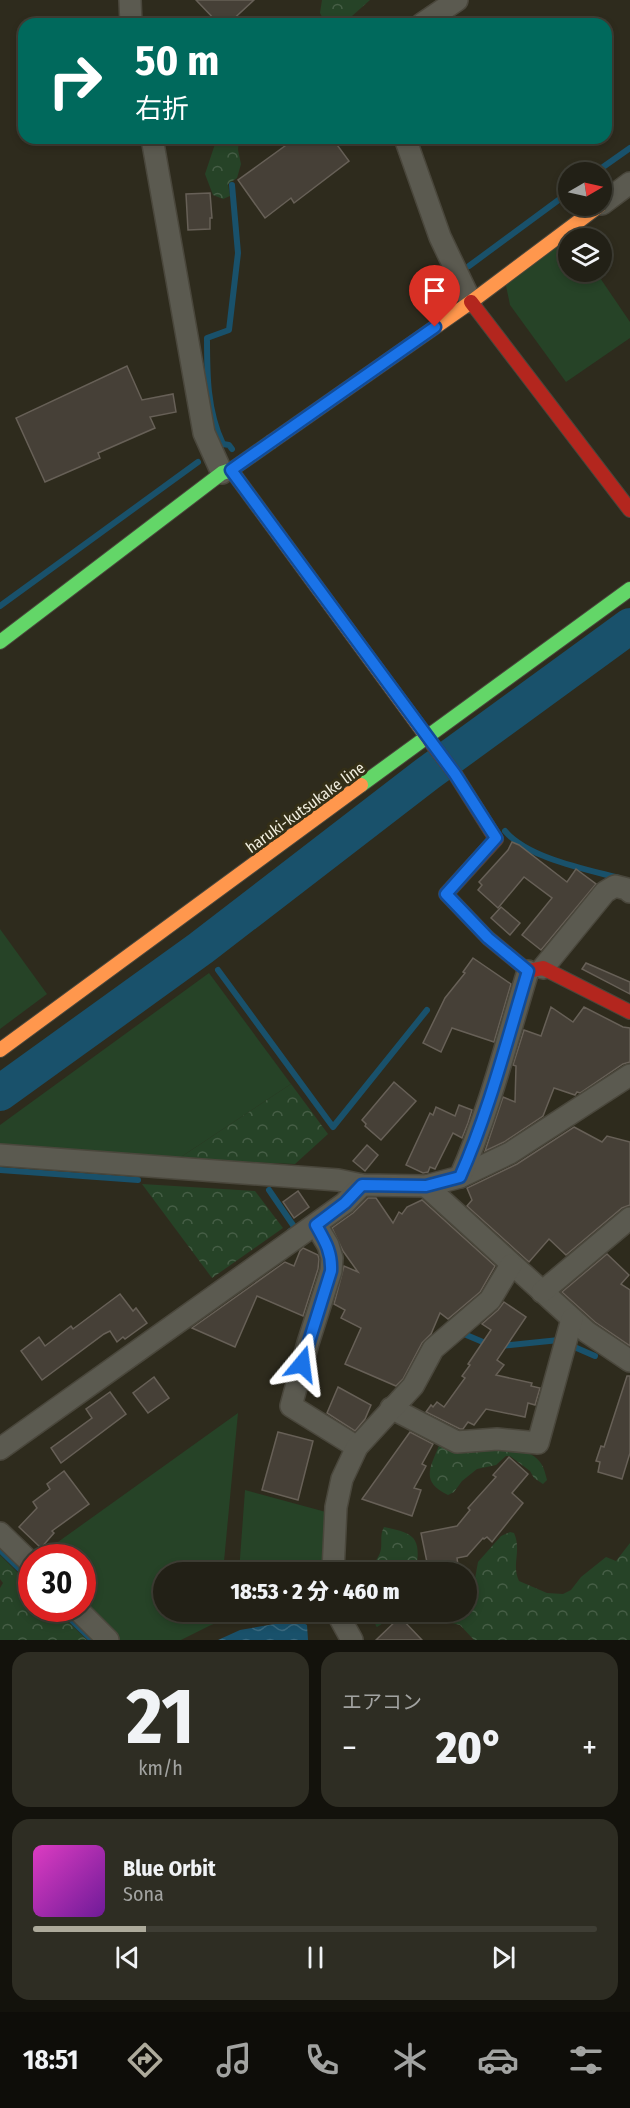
<!DOCTYPE html>
<html lang="ja">
<head>
<meta charset="utf-8">
<style>
	:root { --surface:#222016; --page:#2e2d23; --text:#f1f3f6; --muted:#a2a3a1; --line:#3f3e35; --accent:#adaa9b }
	body { margin:0; font-family:"Fira Sans Condensed","Noto Sans JP",sans-serif; background:var(--page); color:var(--text); height:100vh; display:flex; flex-direction:column; font-size:22px; white-space:nowrap }
	* { box-sizing:border-box; margin:0 }
	p { font-size:20px; color:var(--muted) }
	.icon { flex:none; width:33px; height:33px; fill:none; stroke:currentColor; stroke-width:2; stroke-linecap:round; stroke-linejoin:round }
	.map { position:relative; height:1640px; overflow:hidden }
	.side { display:flex; flex-direction:column; gap:12px; padding:12px; background:#13120c; flex:1 }
	.side>* { flex:none }
	.guide { position:absolute; left:18px; top:18px; width:594px; height:126px; border-radius:18px; box-shadow:0 3px 9px #0003,0 0 0 2px var(--line); background:#00695c; color:#fff; overflow:hidden }
	.needle { width:39px; rotate:81deg }
	.buttons { position:absolute; left:558px; top:162px; display:grid; gap:12px }
	.buttons a { display:grid; place-items:center; width:54px; height:54px; border-radius:50%; background:var(--surface); box-shadow:0 3px 9px #0003,0 0 0 2px var(--line); font-size:30px }
	.speed { position:absolute; left:18px; top:1544px; display:flex; gap:12px; font-size:30px; font-weight:700; text-align:center }
	.speed>* { display:grid; place-content:center; width:78px; height:78px; border-radius:50%; background:var(--surface); box-shadow:0 3px 9px #0003,0 0 0 2px var(--line); line-height:1 }
	.speed .limit { border:9px solid #d22; background:#fff; color:#111 }
	.pin { position:absolute; display:grid; place-items:center; width:51px; height:51px; color:#fff; margin:-62px -26px; border-radius:50% 50% 50% 0; rotate:-45deg; box-shadow:0 0 6px #0007 }
	.pin .icon { rotate:45deg }
	.me { position:absolute; width:66px; margin:-33px; rotate:16deg; stroke-linejoin:round; filter:drop-shadow(0 0 4px #0008) }
	.turn { display:flex; align-items:center; gap:21px; height:126px; padding:0 18px; font-size:27px }
	.turn .icon { width:78px; height:78px; stroke-width:2.5 }
	.turn b { display:block; font-size:42px; line-height:51px }
	.big { font-size:45px; font-weight:800; line-height:1.1 }
	.side .card { flex:1; display:flex; flex-direction:column; justify-content:center; gap:9px; min-width:0; padding:0 21px; border-radius:18px; background:var(--page) }
	.side .dial { align-items:center; gap:0 }
	.dial b { font-size:78px; line-height:1 }
	.song { display:flex; align-items:center; gap:18px }
	.cover { width:72px; height:72px; border-radius:9px; background:linear-gradient(135deg,hsl(310 70% 55%),hsl(280 70% 35%)) }
	.played { height:6px; border-radius:3px; background:linear-gradient(90deg,var(--accent) 20%,var(--line) 20%) }
	.keys { display:flex; justify-content:space-around; direction:ltr }
	.heat { display:flex; justify-content:space-between; align-items:center; font-size:33px; direction:ltr }
	.side .tiles { flex:1; display:grid; gap:12px; grid-template-columns:1fr 1fr }
	.card:last-child { grid-column:span 2 }
	.trip { position:absolute; left:153px; top:1562px; width:324px; height:60px; border-radius:30px; background:var(--surface); box-shadow:0 3px 9px #0003,0 0 0 2px var(--line); font-weight:800; line-height:60px; text-align:center }
	.dock { display:flex; height:96px; justify-content:space-around; align-items:center; background:#0e0d09; color:var(--muted) }
	.dock .icon { width:42px; height:42px }
	.dock .on { color:var(--accent) }
	.dock b { font-size:27px; color:var(--text) }
	.map>svg:first-child { display:block }
</style>
</head>
<body>
<div class="map">
<svg width="630" height="1640" viewBox="0 0 630 1640">
	<defs>
		<pattern id="forest-crowns" width="20" height="18" patternUnits="userSpaceOnUse" patternTransform="scale(1.5)"><rect width="20" height="18" fill="#264327"/><path d="M2 6a3 3 0 1 1 6 0M12 15a3 3 0 1 1 6 0" fill="none" stroke="#465e46"/></pattern>
		<pattern id="water-waves" width="16" height="10" patternUnits="userSpaceOnUse" patternTransform="scale(1.5)"><rect width="16" height="10" fill="#19516b"/><path d="M0 5q4-4 8 0t8 0" fill="none" stroke="#3b6a80"/></pattern>
	</defs>
	<rect width="100%" height="100%" fill="#2e2b1d"/>
	<g fill="#264327">
		<path d="M568,238V272H596L630,322V338L566,382L510,305L505,281Z"/>
		<path d="M0,929L47,994L0,1029Z"/>
		<path d="M209,973L291,1084L178,1159L0,1146V1125Z"/>
		<path d="M238,1413L223,1572H164V1611H249L211,1625L181,1640H117L83,1604L82,1557H37Z"/>
		<path d="M245,1490L326,1512V1572H239Z"/>
	</g>
	<g fill="url(#forest-crowns)">
		<path d="M322,0H370L343,24H326L320,13Z"/>
		<path d="M217,138H239L238,150L241,164L237,178L228,184L230,196L223,199L213,195L205,174Z"/>
		<path d="M291,1084L328,1134L295,1164L178,1159Z"/>
		<path d="M142,1184L255,1191L283,1228L212,1278Z"/>
		<path d="M440,1443L532,1447L530,1454C542,1460 544,1468 547,1480L543,1484L534,1478L530,1471L510,1456H506L496,1465L477,1469L462,1481L454,1492L448,1495C419,1481 431,1467 440,1443Z"/>
		<path d="M384,1527C410,1533 421,1534 417,1565L409,1569L392,1568L387,1572H370C372,1565 377,1560 380,1553C383,1544 379,1536 384,1527Z"/>
		<path d="M510,1532L514,1533C522,1551 511,1564 519,1581L547,1593L563,1594L571,1590L581,1577L606,1557L616,1561L630,1543V1640H474L460,1625L448,1622L435,1613L417,1612L399,1613L377,1627L376,1626L372,1611H466L467,1593L474,1584L478,1562L501,1536Z"/>
		<path d="M0,1555L31,1586L32,1608H54L87,1640H0V1588L3,1583L0,1579Z"/>
	</g>
	<path fill="url(#water-waves)" d="M298,1620L307,1625L308,1640H218L240,1630Z"/>
	<g fill="none" stroke-linecap="round" stroke-linejoin="round">
		<g stroke="#19516b" stroke-width="6">
			<path d="M596,172L630,148"/>
			<path d="M469,266L568,193"/>
			<path d="M223,444C207,411 207,374 207,338L229,330L238,253L232,185"/>
			<path d="M220,446L223,444L229,445L232,449"/>
			<path d="M0,606L198,462"/>
			<path d="M505,831C528,858 585,869 619,878"/>
			<path d="M218,970L333,1127L427,1010"/>
			<path d="M0,1170L138,1180"/>
			<path d="M269,1190L295,1228L290,1231"/>
			<path d="M464,1334L490,1345"/>
			<path d="M500,1346L559,1340"/>
			<path d="M572,1346L595,1356"/>
			<path d="M0,1550L32,1581"/>
			<path d="M59,1608L92,1640"/>
		</g>
		<path stroke="#19516b" stroke-width="36" d="M0,1093L201,948L427,774L630,626"/>
	</g>
	<g fill="#464037" stroke="#676057" stroke-width="1.5">
		<path d="M196,0H254L228,24H219Z"/>
		<path d="M296,138H332L349,161L294,203L291,198L265,218L238,180Z"/>
		<path d="M210,193L212,218H210V229L188,230L186,194Z"/>
		<path d="M127,366L142,400L173,394L176,412L150,417L155,428L98,453L100,458L45,482L16,418Z"/>
		<path d="M512,842L519,845L567,882L576,869L596,884L541,950L522,935L552,898L524,877L498,908L478,890L482,885L479,882L508,850Z"/>
		<path d="M501,907L520,923L510,935L491,918Z"/>
		<path d="M473,958L511,984L494,1042L452,1028L441,1052L423,1043L445,998L465,973L463,972Z"/>
		<path d="M586,963L630,982V994L582,969Z"/>
		<path d="M551,1007L573,1022L584,1007L623,1027L630,1028V1062L623,1064L580,1093L577,1092L575,1095L554,1088L543,1116L504,1142L485,1151L503,1097L515,1102L516,1066L513,1065L524,1030L541,1036Z"/>
		<path d="M394,1082L416,1101L381,1140L365,1126L366,1124L362,1120Z"/>
		<path d="M459,1105L472,1110L468,1123L462,1138L453,1133L435,1169L430,1167L428,1172L423,1173L406,1165L430,1113L433,1115L436,1107L455,1116Z"/>
		<path d="M574,1127L602,1142L607,1136L630,1142V1205L622,1208L566,1255L549,1239L529,1262L467,1206L472,1200L467,1188L517,1164Z"/>
		<path d="M367,1145L378,1155L365,1171L353,1161Z"/>
		<path d="M298,1191L309,1207L294,1218L283,1202Z"/>
		<path d="M368,1198H376L393,1223L399,1212L402,1214L407,1207L422,1200L495,1266L480,1292L448,1319L440,1313L431,1334L422,1343L403,1379L396,1386L345,1364L361,1328L341,1318L345,1310L334,1304L344,1266L358,1272L343,1251L332,1228L353,1213Z"/>
		<path d="M303,1248L318,1255L319,1259L318,1269L303,1316L257,1296L235,1347L192,1328L285,1262L294,1266L300,1251Z"/>
		<path d="M607,1254L629,1275L621,1284L630,1290V1346L595,1322L562,1292Z"/>
		<path d="M120,1294L133,1311L136,1308L147,1323L125,1339L123,1337L117,1342L110,1331L104,1334L42,1380L21,1351L39,1337L45,1346L71,1326L73,1329Z"/>
		<path d="M504,1302L526,1317L497,1360L504,1365L496,1375L532,1383L531,1386L540,1388L535,1405L528,1403L525,1417L486,1409L474,1425L468,1422L463,1429H460L426,1412L431,1405L433,1407L437,1402L444,1407L465,1378L462,1376L470,1365L468,1364L491,1330L482,1324L498,1310Z"/>
		<path d="M627,1376H630V1453L622,1479L598,1472L600,1462L596,1461L601,1446L604,1447Z"/>
		<path d="M154,1377L169,1398L148,1413L133,1393Z"/>
		<path d="M338,1387L371,1405L365,1419L355,1431L327,1413Z"/>
		<path d="M110,1392L126,1414L61,1463L51,1448L92,1418L86,1409Z"/>
		<path d="M278,1432L313,1441L298,1500L262,1490Z"/>
		<path d="M410,1432L433,1444L422,1464L426,1466L414,1488L421,1490L412,1516L362,1499Z"/>
		<path d="M509,1457L528,1474L512,1493L523,1503L492,1542L487,1537L484,1539L483,1538L467,1556L457,1558L459,1572H429L421,1533L457,1526L470,1510L468,1508L496,1477L493,1475Z"/>
		<path d="M64,1471L89,1504L52,1531L54,1533L41,1548L19,1527L37,1508L33,1502L50,1489L47,1484Z"/>
		<path d="M400,1617L422,1640H376Z"/>
	</g>
	<g fill="none" stroke-linecap="round" stroke-linejoin="round">
		<g stroke="#4a473c" stroke-width="24">
			<g id="street">
				<path d="M130,0L131,24"/>
				<path d="M422,24L457,0"/>
				<path d="M152,138L204,433L222,473"/>
				<path d="M405,138L440,237L471,302"/>
				<path d="M602,204L630,183"/>
				<path d="M543,968L605,892L615,886L627,889L630,892"/>
				<path d="M0,1155L338,1180L362,1185L426,1186L460,1177L510,1153L630,1075"/>
				<path d="M460,1177C489,1112 507,1040 528,971"/>
				<path d="M426,1186L587,1332L630,1361"/>
				<path d="M316,1225L328,1245L332,1258L331,1271L308,1343L291,1406L357,1447"/>
				<path d="M542,1292L630,1218"/>
				<path d="M391,1408L457,1442L497,1439L538,1443L572,1319"/>
				<path d="M0,1449L345,1203L362,1185"/>
				<path d="M0,1533L32,1564"/>
				<path d="M333,1572L336,1507L342,1479L357,1447L413,1386L433,1349L490,1300L511,1265"/>
				<path d="M76,1608L108,1640"/>
				<path d="M336,1611L352,1640"/>
			</g>
		</g>
		<g stroke="#4a473c" stroke-width="16">
			<g id="fast">
				<path d="M0,642L222,473L231,470L271,442"/>
				<path d="M361,785L630,589"/>
			</g>
		</g>
		<g stroke="#4a473c" stroke-width="16">
			<g id="slow">
				<path d="M271,442L471,302L599,206"/>
				<path d="M231,470L430,741"/>
				<path d="M0,1050L361,785"/>
			</g>
		</g>
		<g stroke="#4a473c" stroke-width="16">
			<g id="jam">
				<path d="M471,302L630,510"/>
				<path d="M430,741L455,774L496,839L446,894L488,938L528,971L543,968L630,1012"/>
			</g>
		</g>
		<use href="#street" stroke="#5b5a50" stroke-width="21"/>
		<use href="#fast" stroke="#63d668" stroke-width="14"/>
		<use href="#slow" stroke="#ff974d" stroke-width="14"/>
		<use href="#jam" stroke="#b3261e" stroke-width="14"/>
	</g>
	<g fill="none" stroke-linecap="round" stroke-linejoin="round">
		<g stroke="#114b97" stroke-width="15">
			<path id="route" d="M302,1364L331,1271C332,1252 325,1241 316,1225L345,1203L362,1185L426,1186L460,1177C489,1112 507,1040 528,971L488,938L446,894L496,838L455,774L231,470L435,327"/>
		</g>
		<use href="#route" stroke="#1a73e8" stroke-width="10"/>
	</g>
	<g text-anchor="middle" stroke-width="6" stroke-linejoin="round" paint-order="stroke">
		<g font-size="16" fill="#f1eedf" stroke="#342f17">
			<text transform="translate(305 807) rotate(-36)" y="6">haruki-kutsukake line</text>
		</g>
	</g>
</svg>
<div class="buttons">
<a><svg class="needle" viewBox="-14 -14 28 28"><path d="M0-13l5 13h-10z" fill="#e53935"/><path d="M0 13l5-13h-10z" fill="#a2a3a1"/></svg></a>
<a><svg class="icon" aria-label="layers" viewBox="0 0 24 24"><path d="M12 4l9 5-9 5-9-5zM3 14l9 5 9-5"/></svg></a>
</div>
<div class="speed"><div class="limit">30</div></div>
<div class="pin" style="left:435px;top:327px;background:#d93025"><svg class="icon" aria-label="arrive" viewBox="0 0 24 24"><path d="M6 21V4h12l-3 4 3 4H6"/></svg></div>
<svg class="me" style="left:302px;top:1364px" viewBox="-20 -20 40 40"><path d="M0-17L14 15 0 8-14 15z" fill="#1a73e8" stroke="#fff" stroke-width="4"/></svg>
<div class="trip">18:53 · 2 分 · 460 m</div>
<div class="guide">
<div class="turn"><svg class="icon" aria-label="right" viewBox="0 0 24 24"><path d="M7 20v-9h11M14 6l5 5-5 5"/></svg><div><b>50 m</b>右折</div></div>
</div>
</div>
<section class="side">
<div class="tiles">
<div class="card dial"><b>21</b><p>km/h</p></div>
<div class="card"><p>エアコン</p>
<div class="heat"><a>−</a><b class="big">20°</b><a>+</a></div>
</div>
<div class="card">
<div class="song"><i class="cover"></i><div><b>Blue Orbit</b><p>Sona</p></div></div>
<div class="played"></div>
<div class="keys"><svg class="icon" aria-label="previous" viewBox="0 0 24 24"><path d="M18 5L8 12l10 7zM5 5v14"/></svg><svg class="icon" aria-label="pause" viewBox="0 0 24 24"><path d="M8 5v14M16 5v14"/></svg><svg class="icon" aria-label="next" viewBox="0 0 24 24"><path d="M6 5l10 7-10 7zM19 5v14"/></svg></div>
</div>
</div>
</section>
<nav class="dock">
<b>18:51</b>
<svg class="icon on" aria-label="directions" viewBox="0 0 24 24"><path d="M12 3l9 9-9 9-9-9zM9 14v-3h6M13 9l2 2-2 2"/></svg>
<svg class="icon" aria-label="music" viewBox="0 0 24 24"><path d="M9 18V5l10-2v13"/><circle cx="6" cy="18" r="3"/><circle cx="16" cy="16" r="3"/></svg>
<svg class="icon" aria-label="phone" viewBox="0 0 24 24"><path d="M5 4h4l2 5-3 2q2 4 5 5l2-3 5 2v4C11 20 4 13 5 4z"/></svg>
<svg class="icon" aria-label="climate" viewBox="0 0 24 24"><path d="M12 3v18M4 7l16 10M4 17L20 7"/></svg>
<svg class="icon" aria-label="car" viewBox="0 0 24 24"><path d="M5 17H2v-5l4-1 3-4h7l3 4 3 1v5h-3M9 17h6M6 11h13"/><circle cx="7" cy="17" r="2"/><circle cx="17" cy="17" r="2"/></svg>
<svg class="icon" aria-label="filters" viewBox="0 0 24 24"><path d="M4 7h16M4 17h16"/><circle cx="9" cy="7" r="2"/><circle cx="15" cy="17" r="2"/></svg>
</nav>
</body>
</html>
